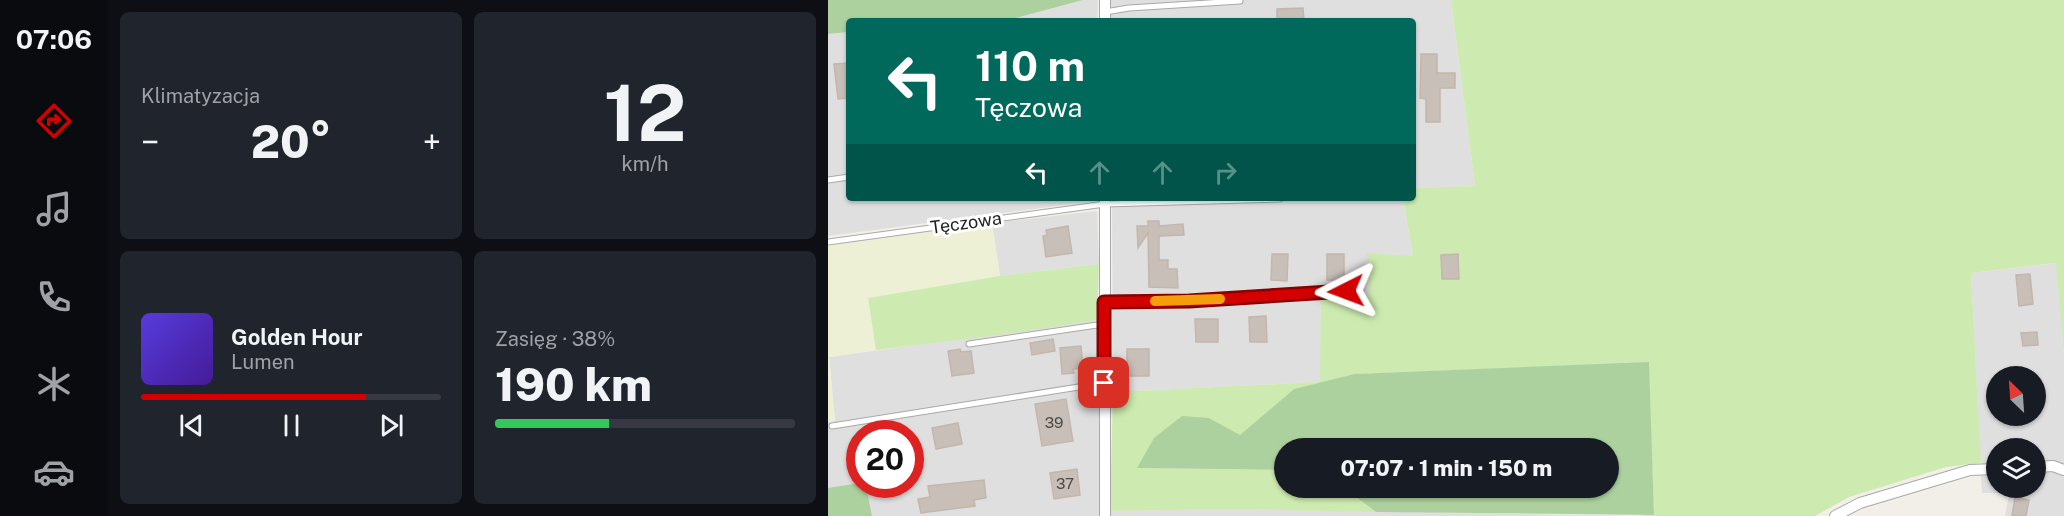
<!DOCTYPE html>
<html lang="pl">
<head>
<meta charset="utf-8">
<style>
	:root { --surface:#171b24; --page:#20242c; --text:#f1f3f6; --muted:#9ea1a6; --line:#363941; --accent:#d40000 }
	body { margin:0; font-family:"Public Sans",sans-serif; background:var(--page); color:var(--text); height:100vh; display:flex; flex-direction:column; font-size:22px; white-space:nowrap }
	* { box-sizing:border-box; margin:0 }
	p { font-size:20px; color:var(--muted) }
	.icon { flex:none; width:33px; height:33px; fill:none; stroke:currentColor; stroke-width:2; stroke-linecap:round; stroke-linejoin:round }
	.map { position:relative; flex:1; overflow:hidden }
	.panel { display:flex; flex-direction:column; gap:12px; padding:12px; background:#0d0f14; width:720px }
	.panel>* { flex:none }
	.top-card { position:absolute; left:18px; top:18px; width:570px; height:183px; border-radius:6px; box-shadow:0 2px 4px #0004; background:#00695c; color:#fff; overflow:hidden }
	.needle { width:39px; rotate:335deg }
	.controls { position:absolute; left:1158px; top:366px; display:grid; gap:12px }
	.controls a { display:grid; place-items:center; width:60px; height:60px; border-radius:50%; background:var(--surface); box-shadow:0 2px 4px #0004; font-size:30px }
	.speed { position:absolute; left:18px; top:420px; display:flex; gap:12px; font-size:30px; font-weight:700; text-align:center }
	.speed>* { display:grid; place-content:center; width:78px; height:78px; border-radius:50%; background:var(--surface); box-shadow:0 2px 4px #0004; line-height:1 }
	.speed .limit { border:9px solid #d22; background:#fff; color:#111 }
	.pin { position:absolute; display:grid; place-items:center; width:51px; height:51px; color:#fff; margin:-26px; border-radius:12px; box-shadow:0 3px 9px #0006 }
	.me { position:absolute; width:66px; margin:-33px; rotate:267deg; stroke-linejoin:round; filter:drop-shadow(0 0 4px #0008) }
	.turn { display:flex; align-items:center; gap:21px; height:126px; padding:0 30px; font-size:27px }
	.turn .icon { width:78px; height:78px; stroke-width:2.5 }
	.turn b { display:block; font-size:42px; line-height:51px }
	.lanes { display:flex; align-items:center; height:57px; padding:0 30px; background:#0003; justify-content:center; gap:30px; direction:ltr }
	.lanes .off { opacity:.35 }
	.big { font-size:45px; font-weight:800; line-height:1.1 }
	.panel .card { flex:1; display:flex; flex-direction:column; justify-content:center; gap:9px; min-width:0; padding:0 21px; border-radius:9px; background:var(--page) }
	.panel .dial { align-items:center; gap:0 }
	.dial b { font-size:78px; line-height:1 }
	.song { display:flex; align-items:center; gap:18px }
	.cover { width:72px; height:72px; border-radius:9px; background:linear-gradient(135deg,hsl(250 70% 55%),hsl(260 70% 35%)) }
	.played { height:6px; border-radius:3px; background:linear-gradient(90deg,var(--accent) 75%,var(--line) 75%) }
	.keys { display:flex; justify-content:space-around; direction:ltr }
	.heat { display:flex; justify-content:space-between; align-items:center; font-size:33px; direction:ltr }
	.charge { height:9px; border-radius:4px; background:linear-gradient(90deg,#34c759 38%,var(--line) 0) }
	.panel .tiles { flex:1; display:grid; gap:12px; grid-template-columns:repeat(2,1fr) }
	.trip { position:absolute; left:446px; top:438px; width:345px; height:60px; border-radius:30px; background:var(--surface); box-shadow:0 2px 4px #0004; font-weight:800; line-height:60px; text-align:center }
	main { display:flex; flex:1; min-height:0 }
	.tab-bar { display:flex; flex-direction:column; width:108px; justify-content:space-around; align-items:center; background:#090b0e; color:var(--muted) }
	.tab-bar .icon { width:42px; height:42px }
	.tab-bar .current { color:var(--accent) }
	.tab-bar b { font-size:27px; color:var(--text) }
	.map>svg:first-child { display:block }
</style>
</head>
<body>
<main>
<nav class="tab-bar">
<b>07:06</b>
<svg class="icon current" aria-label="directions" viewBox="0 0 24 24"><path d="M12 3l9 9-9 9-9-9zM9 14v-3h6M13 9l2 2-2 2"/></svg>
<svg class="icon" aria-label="music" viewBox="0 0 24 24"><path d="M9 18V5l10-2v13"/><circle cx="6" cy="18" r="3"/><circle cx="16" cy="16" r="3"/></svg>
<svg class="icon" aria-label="phone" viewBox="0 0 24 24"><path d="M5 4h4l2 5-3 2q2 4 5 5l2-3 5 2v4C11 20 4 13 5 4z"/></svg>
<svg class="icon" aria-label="climate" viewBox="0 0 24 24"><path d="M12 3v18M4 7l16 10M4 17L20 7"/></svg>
<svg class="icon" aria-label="car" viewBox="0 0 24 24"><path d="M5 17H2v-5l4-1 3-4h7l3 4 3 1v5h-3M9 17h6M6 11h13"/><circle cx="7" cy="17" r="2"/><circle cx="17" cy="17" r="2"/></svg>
</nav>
<section class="panel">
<div class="tiles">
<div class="card"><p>Klimatyzacja</p>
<div class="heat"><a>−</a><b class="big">20°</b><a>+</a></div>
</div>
<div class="card dial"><b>12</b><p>km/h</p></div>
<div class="card">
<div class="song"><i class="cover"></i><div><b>Golden Hour</b><p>Lumen</p></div></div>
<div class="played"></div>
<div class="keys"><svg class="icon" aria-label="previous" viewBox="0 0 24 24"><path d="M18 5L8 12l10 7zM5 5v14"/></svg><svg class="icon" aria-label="pause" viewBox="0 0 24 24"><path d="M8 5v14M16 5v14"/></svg><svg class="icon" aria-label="next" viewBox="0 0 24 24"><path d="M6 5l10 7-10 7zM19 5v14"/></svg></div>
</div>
<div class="card"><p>Zasięg · 38%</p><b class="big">190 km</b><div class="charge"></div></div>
</div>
</section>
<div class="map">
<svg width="1236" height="516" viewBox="0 0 1236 516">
	<rect width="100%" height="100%" fill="#f2efe9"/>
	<g fill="#e0dfdf" fill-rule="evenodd">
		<path d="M255,0H270L269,21H163L181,20Z"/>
		<path d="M282,0H623L647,186L585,188V21H283Z"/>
		<path d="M21,32V198H267V201L0,236V34Z"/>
		<path d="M284,198H575L585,256L541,294L493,300V382L285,392Z"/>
		<path d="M269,211L271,264L172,276L164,223Z"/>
		<path d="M1229,263L1236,356V516H1177L1181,493H1154L1143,273ZM1168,376H1208V416H1168ZM1168,448H1208V488H1168Z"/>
		<path d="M269,320L271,390L278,417V511L411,509L808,516H44L38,485L82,484V434H32L31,483L0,488V422L7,421L1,357Z"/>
	</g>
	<path fill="#eef0d5" d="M164,223L172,276L40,298L48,350L1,357L7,421L0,422V246Z"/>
	<g fill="#cdebb0">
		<path d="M623,0H1236V356L1228,263L1143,273L1153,463L1118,467L1021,497L987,516H808L826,515L820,363L526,374L466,389L412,436L381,418L310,468L456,470V488H516L548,512L411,509L282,511L285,392L492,382L493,300L541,294L539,253L585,256L575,198H585V188L647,186Z"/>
		<path d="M271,264L269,320L171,335L48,350L40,298L172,276Z"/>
	</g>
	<g fill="#add19e">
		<path d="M0,0H255L181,20L21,21V32L0,34Z"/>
		<path d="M821,362L826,515L548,512L516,488H780V448H456V470L309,468L326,438L354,416L381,418L412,435L466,389L526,374Z"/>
		<path d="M31,483L32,484L38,485L44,516H0V488Z"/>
	</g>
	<g fill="#c7bfb8" stroke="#c4b6ab" stroke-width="1.5">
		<path d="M475,8L476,21H449V9Z"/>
		<path d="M593,54H609V73H627V88H612V122H598V99L592,98Z"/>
		<path d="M21,63V98L10,99L6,64Z"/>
		<path d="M320,221H331V226L355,224L356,235L331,236V260H340V269H349L350,288L321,287L320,233L310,248L309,226H320Z"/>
		<path d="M240,226L244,253L218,257L215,236L219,235L218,230Z"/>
		<path d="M444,254H460L459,281L443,280Z"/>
		<rect x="499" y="254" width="17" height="26"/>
		<path d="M630,254L631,279H614L613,255Z"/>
		<path d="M1202,274L1205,304L1191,306L1188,275Z"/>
		<path d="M438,316L439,342H422L421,317Z"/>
		<path d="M367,319H390V342H368Z"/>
		<path d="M1209,332L1210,345L1195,346L1193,333Z"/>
		<path d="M225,339L227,351L204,355L202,343Z"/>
		<path d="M253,346L255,368L245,369L246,373L234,374L232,348Z"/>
		<path d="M132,349L133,352L143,351L146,373L124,376L120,351Z"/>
		<rect x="299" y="349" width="22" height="27"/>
		<path d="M238,399L245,441L214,446L207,404Z"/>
		<path d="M130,423L134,444L108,449L104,428Z"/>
		<path d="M249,469L252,495L226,499L222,473Z"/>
		<path d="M156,480L158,498L146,500L147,506L93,513L90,499L102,497L100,486Z"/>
		<path d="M1187,497L1201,500L1198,516H1184Z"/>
	</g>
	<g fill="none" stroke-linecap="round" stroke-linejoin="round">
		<g stroke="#a9a9a9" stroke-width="7">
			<g id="service">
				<path d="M277,12L301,8L412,1"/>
				<path d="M0,180L21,177"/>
				<path d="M0,242L277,204L452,199"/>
				<path d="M278,302L361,301L518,291"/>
				<path d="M141,344L276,324"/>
				<path d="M4,426L276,383"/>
			</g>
		</g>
		<g stroke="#a9a9a9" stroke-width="12">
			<g id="minor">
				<path d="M277,0V21"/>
				<path d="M1208,467L1225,466L1236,470"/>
				<path d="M277,516V198"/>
				<path d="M1007,516L1032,503L1142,470L1168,469"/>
			</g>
		</g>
		<use href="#service" stroke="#fff" stroke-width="5"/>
		<use href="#minor" stroke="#fff" stroke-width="10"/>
	</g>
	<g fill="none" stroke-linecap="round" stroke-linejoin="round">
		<g stroke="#8a0000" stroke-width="15">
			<path id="route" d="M276,383V302L361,301L518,291"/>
		</g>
		<use href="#route" stroke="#d40000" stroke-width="10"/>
		<path stroke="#f59e0b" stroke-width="10" d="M327,301L392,299"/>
	</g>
	<g text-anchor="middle" stroke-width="6" stroke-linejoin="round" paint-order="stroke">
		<g font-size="15" fill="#4b4948">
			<text x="226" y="428">39</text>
			<text x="237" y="489">37</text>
		</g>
		<g font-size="18" fill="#222" stroke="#fff">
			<text transform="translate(138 223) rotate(-8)" y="6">Tęczowa</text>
		</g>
	</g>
</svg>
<div class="controls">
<a><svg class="needle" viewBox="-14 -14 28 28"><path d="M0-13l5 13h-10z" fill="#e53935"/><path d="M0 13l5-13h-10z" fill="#9ea1a6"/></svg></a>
<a><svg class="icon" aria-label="layers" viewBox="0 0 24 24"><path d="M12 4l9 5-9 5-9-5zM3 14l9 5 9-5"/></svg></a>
</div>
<div class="speed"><div class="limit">20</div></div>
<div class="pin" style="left:276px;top:383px;background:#d93025"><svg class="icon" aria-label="arrive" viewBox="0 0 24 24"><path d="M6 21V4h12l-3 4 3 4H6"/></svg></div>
<svg class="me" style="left:518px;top:291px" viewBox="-20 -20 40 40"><path d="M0-17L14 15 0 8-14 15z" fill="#d40000" stroke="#fff" stroke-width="4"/></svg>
<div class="trip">07:07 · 1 min · 150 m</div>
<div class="top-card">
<div class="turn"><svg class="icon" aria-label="left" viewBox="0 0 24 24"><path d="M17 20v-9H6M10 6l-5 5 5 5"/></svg><div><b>110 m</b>Tęczowa</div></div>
<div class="lanes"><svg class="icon" aria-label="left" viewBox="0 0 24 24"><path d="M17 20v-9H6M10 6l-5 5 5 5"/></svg><svg class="icon off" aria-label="ahead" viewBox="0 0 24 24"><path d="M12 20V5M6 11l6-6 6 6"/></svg><svg class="icon off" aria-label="ahead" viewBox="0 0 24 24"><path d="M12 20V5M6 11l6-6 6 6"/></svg><svg class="icon off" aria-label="right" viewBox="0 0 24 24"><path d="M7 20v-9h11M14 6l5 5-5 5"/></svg></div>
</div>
</div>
</main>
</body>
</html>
